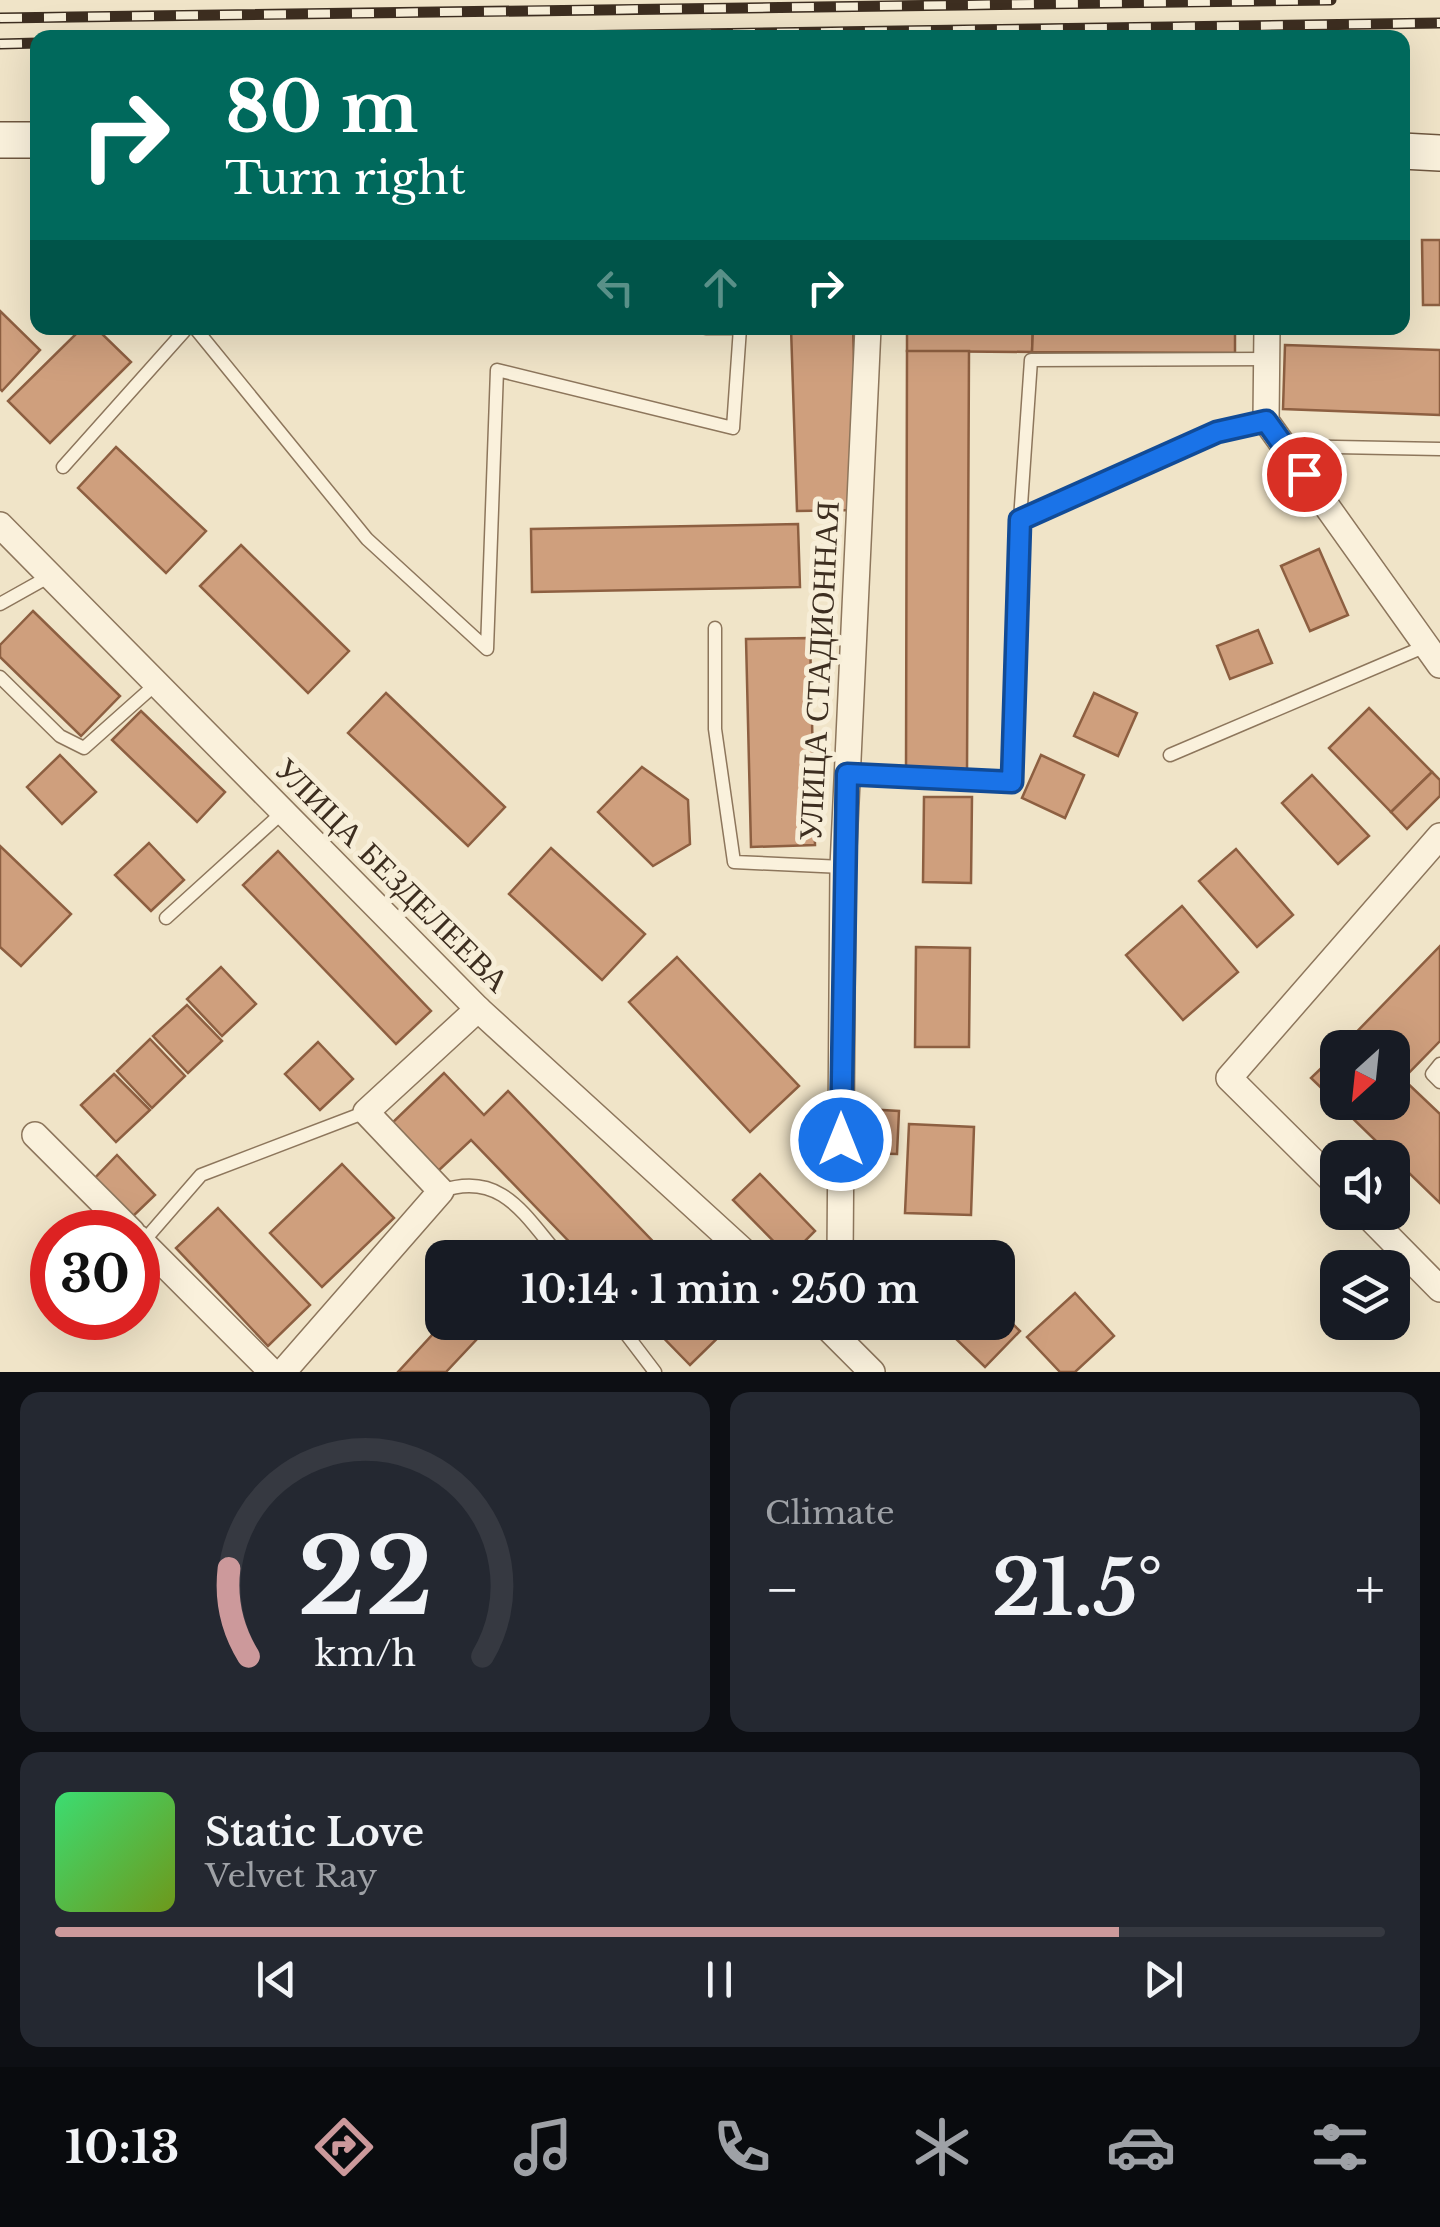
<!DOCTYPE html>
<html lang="en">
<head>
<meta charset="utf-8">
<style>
	:root { --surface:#171b24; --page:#242831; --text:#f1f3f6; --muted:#9ea1a6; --line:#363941; --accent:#cc999b }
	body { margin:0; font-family:"Libre Baskerville",serif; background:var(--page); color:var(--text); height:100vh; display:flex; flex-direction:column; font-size:38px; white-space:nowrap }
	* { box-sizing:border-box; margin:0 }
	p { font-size:32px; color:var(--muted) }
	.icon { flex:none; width:55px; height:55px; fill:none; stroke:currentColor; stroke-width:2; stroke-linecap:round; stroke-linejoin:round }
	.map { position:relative; height:1372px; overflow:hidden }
	.side { display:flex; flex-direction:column; gap:20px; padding:20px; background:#0d0f14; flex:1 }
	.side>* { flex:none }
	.hud { position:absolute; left:30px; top:30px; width:1380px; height:305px; border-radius:20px; box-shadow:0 10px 40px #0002; background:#00695c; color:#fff; overflow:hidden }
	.needle { width:65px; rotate:207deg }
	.fabs { position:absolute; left:1320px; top:1030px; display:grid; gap:20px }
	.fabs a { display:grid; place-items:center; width:90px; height:90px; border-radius:20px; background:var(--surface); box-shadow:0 10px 40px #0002; font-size:50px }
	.speed { position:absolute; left:30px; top:1210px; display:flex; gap:20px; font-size:50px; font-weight:700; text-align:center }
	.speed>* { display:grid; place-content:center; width:130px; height:130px; border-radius:50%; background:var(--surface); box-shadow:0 10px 40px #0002; line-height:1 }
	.speed .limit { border:15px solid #d22; background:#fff; color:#111 }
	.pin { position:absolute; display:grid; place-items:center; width:85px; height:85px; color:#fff; margin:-42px; border:5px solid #fff; border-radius:50%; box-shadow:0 2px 10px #0007 }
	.me { position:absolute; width:110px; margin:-55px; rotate:0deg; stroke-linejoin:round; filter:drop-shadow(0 0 8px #0008) }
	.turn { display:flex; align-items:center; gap:35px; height:210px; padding:0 30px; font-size:45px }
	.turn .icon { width:130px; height:130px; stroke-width:2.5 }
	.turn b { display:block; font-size:70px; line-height:85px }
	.lanes { display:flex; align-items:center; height:95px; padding:0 30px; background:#0003; justify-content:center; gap:50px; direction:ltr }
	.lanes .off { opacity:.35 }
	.big { font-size:75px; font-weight:700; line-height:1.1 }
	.side .tile { flex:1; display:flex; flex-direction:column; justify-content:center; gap:15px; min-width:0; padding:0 35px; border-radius:20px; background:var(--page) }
	.side .dial { align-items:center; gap:0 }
	.dial svg { height:260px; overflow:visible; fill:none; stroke:var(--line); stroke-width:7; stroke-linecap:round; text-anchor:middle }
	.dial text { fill:var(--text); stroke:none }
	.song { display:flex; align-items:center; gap:30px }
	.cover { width:120px; height:120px; border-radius:15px; background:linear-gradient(135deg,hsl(140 70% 55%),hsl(80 70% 35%)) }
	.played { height:10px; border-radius:5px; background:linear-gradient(90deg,var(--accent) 80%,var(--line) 80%) }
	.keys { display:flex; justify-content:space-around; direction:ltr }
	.heat { display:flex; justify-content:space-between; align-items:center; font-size:55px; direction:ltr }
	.side .tiles { flex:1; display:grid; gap:20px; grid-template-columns:1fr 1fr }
	.tile:last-child { grid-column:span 2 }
	.trip { position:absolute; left:425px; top:1240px; width:590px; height:100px; border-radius:20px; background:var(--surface); box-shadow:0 10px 40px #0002; font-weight:700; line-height:100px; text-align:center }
	.menu { display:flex; height:160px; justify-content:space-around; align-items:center; background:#090b0e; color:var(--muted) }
	.menu .icon { width:70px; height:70px }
	.menu .on { color:var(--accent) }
	.menu b { font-size:45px; color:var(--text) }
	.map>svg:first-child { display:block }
</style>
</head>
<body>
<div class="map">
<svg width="1440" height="1372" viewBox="0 0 1440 1372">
	<rect width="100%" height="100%" fill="#f0e4c8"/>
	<g fill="#cf9f7d" stroke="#8d5f41" stroke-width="2.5">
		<path d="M1422,240H1440V305H1423Z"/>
		<path d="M0,311L40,350L2,391L0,389Z"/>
		<path d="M82,328H96L131,362L50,443L8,401Z"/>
		<path d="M791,328H853L859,510L797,511Z"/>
		<path d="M907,328H1033L1032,352L907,351Z"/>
		<path d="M1033,328H1235V353L1032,352Z"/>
		<path d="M1285,345L1440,350V415L1283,409Z"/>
		<path d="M907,351H969L967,772H906Z"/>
		<path d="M116,447L206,531L166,573L78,488Z"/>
		<path d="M798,524L800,587L532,592L531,529Z"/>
		<path d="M241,545L349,651L308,693L200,586Z"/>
		<path d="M1319,549L1348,615L1310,631L1281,566Z"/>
		<path d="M33,611L120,696L81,736L0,657V645Z"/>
		<path d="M1258,630L1272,663L1230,679L1217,646Z"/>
		<path d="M810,638L815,845L751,847L746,639Z"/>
		<path d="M386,693L505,807L468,846L348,733Z"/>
		<path d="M1094,693L1137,713L1118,756L1074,736Z"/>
		<path d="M1369,708L1432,772L1391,812L1329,748Z"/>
		<path d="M141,711L225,792L197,822L112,740Z"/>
		<path d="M60,755L96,792L62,824L27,787Z"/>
		<path d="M1041,755L1084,775L1065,818L1022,798Z"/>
		<path d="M642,767L688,800L690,844L653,866L598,812Z"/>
		<path d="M1432,772L1440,780V796L1407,829L1391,812Z"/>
		<path d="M1312,775L1369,836L1338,864L1282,803Z"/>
		<path d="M924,797H972L971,883L923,882Z"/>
		<path d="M149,843L184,880L151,911L115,875Z"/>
		<path d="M0,846L71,914L21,966L0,947Z"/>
		<path d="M551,848L645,934L602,980L509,894Z"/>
		<path d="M1236,849L1293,915L1257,947L1199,881Z"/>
		<path d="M278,851L431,1011L396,1044L243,885Z"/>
		<path d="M1182,906L1238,972L1183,1020L1126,955Z"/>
		<path d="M1440,946V1041L1403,1079L1440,1114V1203L1311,1078L1338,1052V1102H1392V1048H1341Z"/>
		<path d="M916,947L970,948L969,1047H915Z"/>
		<path d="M677,957L799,1086L750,1132L629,1002Z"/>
		<path d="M221,967L256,1004L222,1036L187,999Z"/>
		<path d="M187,1005L222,1041L188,1073L153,1036Z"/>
		<path d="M150,1039L185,1076L152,1108L117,1071Z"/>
		<path d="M318,1042L353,1079L320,1110L285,1074Z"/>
		<path d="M444,1073L484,1115L508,1091L669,1258H585L471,1140L437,1172L391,1124Z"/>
		<path d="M114,1074L150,1110L116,1142L81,1105Z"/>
		<path d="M865,1109L899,1111L897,1154L863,1153Z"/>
		<path d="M909,1124L974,1127L971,1215L905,1213Z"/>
		<path d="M117,1155L155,1195L129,1220L91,1182Z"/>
		<path d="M342,1164L394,1218L322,1287L270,1233Z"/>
		<path d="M760,1174L815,1231L789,1257L733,1200Z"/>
		<path d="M218,1208L310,1305L268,1346L176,1248Z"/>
		<path d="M1075,1293L1114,1336L1075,1372H1060L1027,1337Z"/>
		<path d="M998,1310L1020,1331L985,1367L955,1338L970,1322H998Z"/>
		<path d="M444,1322H493L446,1372H398Z"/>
		<path d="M648,1322H732L733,1323L690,1365Z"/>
		<path d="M932,1322H960L946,1337Z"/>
	</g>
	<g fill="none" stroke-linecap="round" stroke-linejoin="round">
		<g stroke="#8d765c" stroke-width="15">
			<g id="lane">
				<path d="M195,328L367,539L487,649L497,370L733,428L740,328H706"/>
				<path d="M1284,446L1440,449"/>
				<path d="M63,467L187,328"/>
				<path d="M1020,520L1217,432L1266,421"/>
				<path d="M0,604L50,576"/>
				<path d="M715,628V729L734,862L843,867"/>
				<path d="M0,677L60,736L84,748L156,684"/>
				<path d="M1170,755L1426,646"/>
				<path d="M847,775L1012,782L1020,520L1031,360L1267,359"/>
				<path d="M166,918L283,812"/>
				<path d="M1440,1064L1432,1074L1440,1082"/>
				<path d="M441,1191C502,1170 525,1216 561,1258"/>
				<path d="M142,1243L201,1175L366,1112"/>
				<path d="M617,1322L655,1372"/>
			</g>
		</g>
		<g stroke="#8d765c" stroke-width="28">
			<g id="street">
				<path d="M1267,328L1266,421L1440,665"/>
				<path d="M0,525L478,1009L751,1258"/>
				<path d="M35,1135L132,1232"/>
				<path d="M1338,1186L1229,1078L1440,836"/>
				<path d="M1364,1212L1440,1289"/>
				<path d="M138,1238L272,1372"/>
				<path d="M840,1258L843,867L868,328"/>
				<path d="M822,1322L872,1372"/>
				<path d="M283,1372L441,1191L366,1112L478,1009"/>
			</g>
		</g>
		<g stroke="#6f573f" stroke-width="38">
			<g id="secondary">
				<path d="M0,140H38"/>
				<path d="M1402,151L1440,153"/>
			</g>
		</g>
		<use href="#lane" stroke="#faf1dc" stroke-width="12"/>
		<use href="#street" stroke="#faf1dc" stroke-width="25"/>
		<use href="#secondary" stroke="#faf1dc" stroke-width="35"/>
		<g stroke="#3d2e20" stroke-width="11">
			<g id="rail">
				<path d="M0,18L1331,0"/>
				<path d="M425,38L1440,23"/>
				<path d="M0,44L38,43"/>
			</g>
		</g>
		<use href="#rail" stroke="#f7eed8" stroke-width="8" stroke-dasharray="22" stroke-linecap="butt"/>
	</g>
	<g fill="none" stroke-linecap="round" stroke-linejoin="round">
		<g stroke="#114b97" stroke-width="25">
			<path id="route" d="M841,1140L847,774L1012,782L1020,520L1217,432L1266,421L1304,474"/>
		</g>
		<use href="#route" stroke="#1a73e8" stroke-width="18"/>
	</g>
	<g text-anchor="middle" stroke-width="10" stroke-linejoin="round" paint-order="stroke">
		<g font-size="32" fill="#3d2e20" stroke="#f7eed8">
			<text transform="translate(819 671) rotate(-87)" y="11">УЛИЦА СТАДИОННАЯ</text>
			<text transform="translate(392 875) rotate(45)" y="11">УЛИЦА БЕЗДЕЛЕЕВА</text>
		</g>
	</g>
</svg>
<div class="fabs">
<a><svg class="needle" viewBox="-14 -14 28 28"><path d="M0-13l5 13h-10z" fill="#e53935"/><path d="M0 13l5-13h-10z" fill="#9ea1a6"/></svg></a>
<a><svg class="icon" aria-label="sound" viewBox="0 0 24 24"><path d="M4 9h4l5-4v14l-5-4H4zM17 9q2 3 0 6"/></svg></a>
<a><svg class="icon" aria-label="layers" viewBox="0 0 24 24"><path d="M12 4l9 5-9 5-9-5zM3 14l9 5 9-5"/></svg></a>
</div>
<div class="speed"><div class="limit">30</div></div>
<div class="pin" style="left:1304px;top:474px;background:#d93025"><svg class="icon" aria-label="arrive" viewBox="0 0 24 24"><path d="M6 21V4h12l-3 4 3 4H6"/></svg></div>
<svg class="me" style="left:841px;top:1140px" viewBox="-20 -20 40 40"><circle r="17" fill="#1a73e8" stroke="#fff" stroke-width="3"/><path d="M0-11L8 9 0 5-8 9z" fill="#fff"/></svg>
<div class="trip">10:14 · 1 min · 250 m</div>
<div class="hud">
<div class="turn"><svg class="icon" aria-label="right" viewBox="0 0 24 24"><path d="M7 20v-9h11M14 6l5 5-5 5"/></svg><div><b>80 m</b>Turn right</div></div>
<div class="lanes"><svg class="icon off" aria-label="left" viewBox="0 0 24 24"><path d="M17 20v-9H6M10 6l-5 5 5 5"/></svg><svg class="icon off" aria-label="ahead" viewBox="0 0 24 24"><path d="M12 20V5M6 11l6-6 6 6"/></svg><svg class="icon" aria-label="right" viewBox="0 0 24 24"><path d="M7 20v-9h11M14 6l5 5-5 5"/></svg></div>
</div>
</div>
<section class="side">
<div class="tiles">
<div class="tile dial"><svg viewBox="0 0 100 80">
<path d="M14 69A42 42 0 1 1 86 69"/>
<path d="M14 69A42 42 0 0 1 8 42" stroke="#cc999b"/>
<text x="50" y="56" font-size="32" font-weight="700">22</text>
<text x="50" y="72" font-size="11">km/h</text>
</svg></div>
<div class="tile"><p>Climate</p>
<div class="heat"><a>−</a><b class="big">21.5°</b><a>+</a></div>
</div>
<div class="tile">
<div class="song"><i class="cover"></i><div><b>Static Love</b><p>Velvet Ray</p></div></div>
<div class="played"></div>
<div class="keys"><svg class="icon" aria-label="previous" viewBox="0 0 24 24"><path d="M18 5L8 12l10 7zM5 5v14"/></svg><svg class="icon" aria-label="pause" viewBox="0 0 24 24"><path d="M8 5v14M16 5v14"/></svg><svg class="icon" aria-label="next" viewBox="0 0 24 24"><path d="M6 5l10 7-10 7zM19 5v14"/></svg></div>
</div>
</div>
</section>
<nav class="menu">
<b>10:13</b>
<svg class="icon on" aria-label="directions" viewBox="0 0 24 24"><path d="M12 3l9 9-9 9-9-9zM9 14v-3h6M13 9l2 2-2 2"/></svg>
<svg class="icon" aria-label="music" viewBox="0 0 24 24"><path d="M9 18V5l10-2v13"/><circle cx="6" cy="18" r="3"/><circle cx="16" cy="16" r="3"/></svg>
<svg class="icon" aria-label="phone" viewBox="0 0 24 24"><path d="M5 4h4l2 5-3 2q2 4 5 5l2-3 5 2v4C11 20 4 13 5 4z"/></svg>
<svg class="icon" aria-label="climate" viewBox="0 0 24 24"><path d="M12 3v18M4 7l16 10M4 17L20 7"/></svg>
<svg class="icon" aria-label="car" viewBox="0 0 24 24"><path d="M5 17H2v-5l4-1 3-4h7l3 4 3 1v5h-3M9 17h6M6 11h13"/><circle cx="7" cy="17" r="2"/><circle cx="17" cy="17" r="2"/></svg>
<svg class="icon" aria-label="filters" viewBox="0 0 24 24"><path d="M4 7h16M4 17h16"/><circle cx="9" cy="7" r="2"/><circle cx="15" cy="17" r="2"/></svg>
</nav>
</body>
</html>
